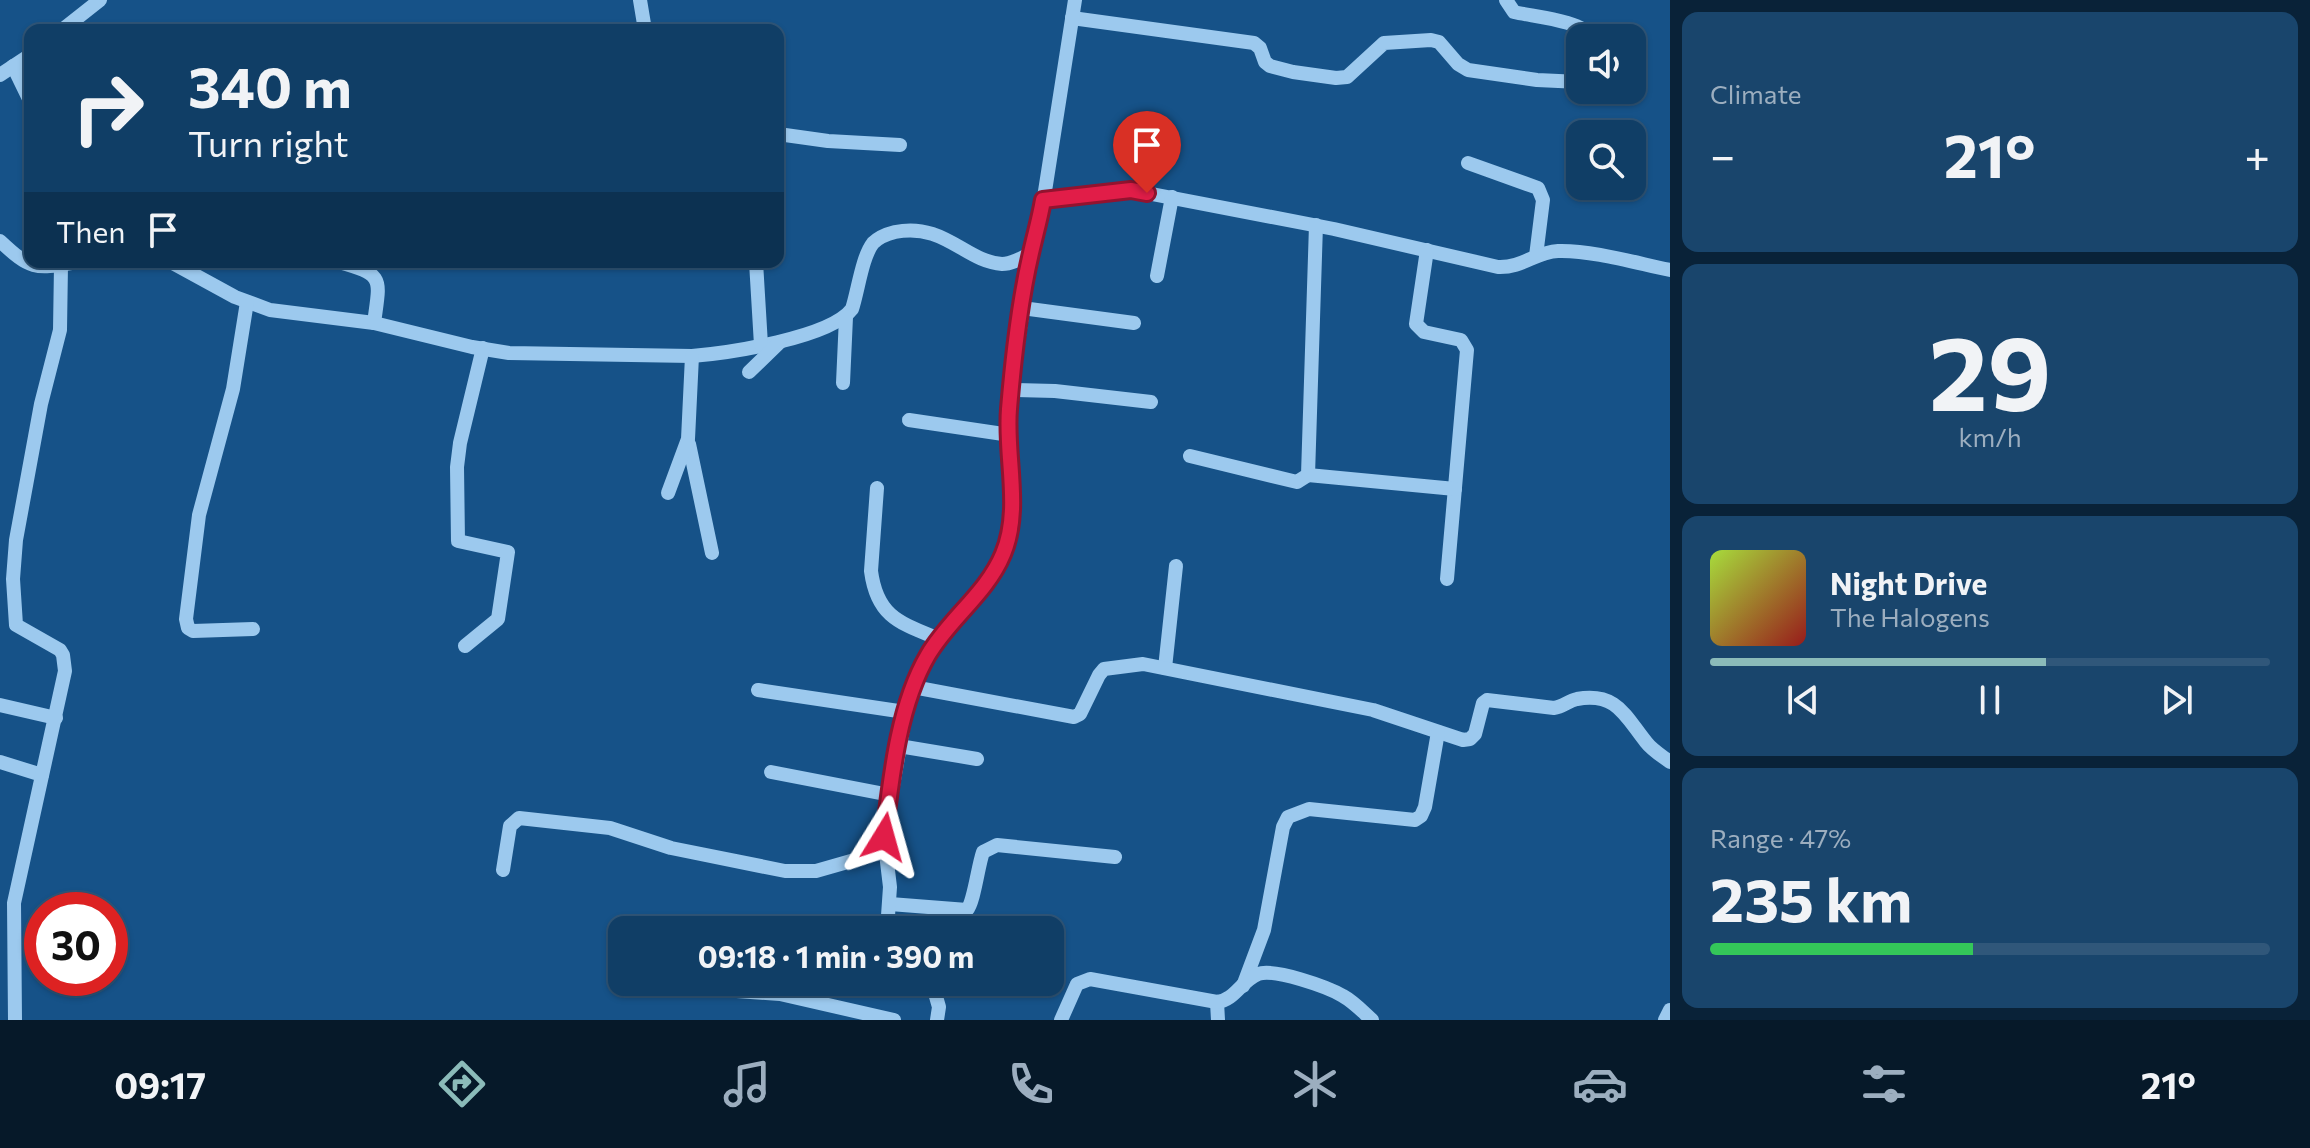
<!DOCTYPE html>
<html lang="en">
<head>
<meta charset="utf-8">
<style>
	:root { --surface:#103e66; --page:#19456c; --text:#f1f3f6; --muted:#9caebf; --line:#30577a; --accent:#8bbbb9 }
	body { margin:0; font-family:Commissioner,sans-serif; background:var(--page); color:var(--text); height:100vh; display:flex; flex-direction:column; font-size:30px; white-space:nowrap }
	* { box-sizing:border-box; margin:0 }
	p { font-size:26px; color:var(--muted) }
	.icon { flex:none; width:44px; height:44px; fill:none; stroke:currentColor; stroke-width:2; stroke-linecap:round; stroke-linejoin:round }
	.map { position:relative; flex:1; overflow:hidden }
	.sheet { display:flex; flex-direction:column; gap:12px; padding:12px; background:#092238; width:640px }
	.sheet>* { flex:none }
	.top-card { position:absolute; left:24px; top:24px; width:760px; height:244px; border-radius:16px; box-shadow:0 2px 6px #0004,0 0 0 2px var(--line); background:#103e66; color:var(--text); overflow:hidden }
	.tools { position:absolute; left:1566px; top:24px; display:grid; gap:16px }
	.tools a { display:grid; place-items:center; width:80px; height:80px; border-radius:16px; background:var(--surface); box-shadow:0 2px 6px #0004,0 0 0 2px var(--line); font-size:40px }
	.speed { position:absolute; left:24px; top:892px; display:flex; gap:16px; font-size:40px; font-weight:700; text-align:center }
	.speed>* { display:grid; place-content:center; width:104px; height:104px; border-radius:50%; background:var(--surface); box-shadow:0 2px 6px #0004,0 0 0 2px var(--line); line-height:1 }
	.speed .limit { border:12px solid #d22; background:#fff; color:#111 }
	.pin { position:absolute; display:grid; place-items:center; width:68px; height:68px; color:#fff; margin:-82px -34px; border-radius:50% 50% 50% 0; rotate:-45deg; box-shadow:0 0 8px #0007 }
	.pin .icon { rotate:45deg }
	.me { position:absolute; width:88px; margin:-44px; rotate:8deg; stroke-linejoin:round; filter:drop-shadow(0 0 6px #0008) }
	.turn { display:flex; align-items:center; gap:28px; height:168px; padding:0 32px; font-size:36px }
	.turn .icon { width:104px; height:104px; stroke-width:2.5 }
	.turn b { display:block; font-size:56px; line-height:68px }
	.then { display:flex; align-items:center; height:76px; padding:0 32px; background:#0003; gap:16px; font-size:30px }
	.big { font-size:60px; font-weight:700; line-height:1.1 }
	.sheet .widget { flex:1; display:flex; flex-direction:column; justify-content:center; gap:12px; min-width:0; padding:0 28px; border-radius:16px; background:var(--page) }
	.sheet .dial { align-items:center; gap:0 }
	.dial b { font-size:104px; line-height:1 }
	.song { display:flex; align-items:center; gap:24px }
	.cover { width:96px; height:96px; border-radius:12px; background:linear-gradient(135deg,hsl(80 70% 55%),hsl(0 70% 35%)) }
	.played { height:8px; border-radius:4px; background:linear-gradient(90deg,var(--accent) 60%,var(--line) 60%) }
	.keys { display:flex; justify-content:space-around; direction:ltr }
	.heat { display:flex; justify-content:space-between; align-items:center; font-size:44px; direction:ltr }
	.charge { height:12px; border-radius:6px; background:linear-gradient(90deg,#34c759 47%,var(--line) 0) }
	.trip { position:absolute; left:608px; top:916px; width:456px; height:80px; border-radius:16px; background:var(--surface); box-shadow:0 2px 6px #0004,0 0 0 2px var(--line); font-weight:700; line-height:80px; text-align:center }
	.tab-bar { display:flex; height:128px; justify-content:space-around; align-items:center; background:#061929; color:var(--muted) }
	.tab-bar .icon { width:56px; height:56px }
	.tab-bar .active { color:var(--accent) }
	.tab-bar b { font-size:36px; color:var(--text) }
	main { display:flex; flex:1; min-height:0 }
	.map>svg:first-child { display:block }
</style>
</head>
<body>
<main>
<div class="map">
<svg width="1670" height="1020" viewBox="0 0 1670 1020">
	<rect width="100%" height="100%" fill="#165288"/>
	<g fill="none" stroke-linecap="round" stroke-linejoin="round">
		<g stroke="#9cc9ee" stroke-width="14">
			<path d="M640,0L645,30"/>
			<path d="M1506,0L1514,12C1535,17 1581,20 1593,38"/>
			<path d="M1072,18L1254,43L1260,48L1265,62L1270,66L1293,72L1336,78L1347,77L1384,43L1431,40L1439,42L1458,64L1468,70L1537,80L1580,82"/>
			<path d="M62,30L100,0"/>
			<path d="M13,66L30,101"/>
			<path d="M0,75L30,55"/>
			<path d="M778,134L828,141L900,145"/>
			<path d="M1468,163L1538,188L1543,200L1536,256"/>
			<path d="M1043,200L1131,190L1334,229L1498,267C1523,268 1535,252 1558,251C1592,250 1636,263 1670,270"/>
			<path d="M0,241C32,271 35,269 78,262"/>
			<path d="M1427,250L1416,324L1424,332L1461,340L1467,350L1447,579"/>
			<path d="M171,262L235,297L270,310L374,323L472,347L509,353L692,356C728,353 830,338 852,309C858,291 862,257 873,243C879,237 887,234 895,232C944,222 966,262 1002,264C1012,264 1022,258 1031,253"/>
			<path d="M339,262C385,275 380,278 374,323"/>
			<path d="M756,262L761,345"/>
			<path d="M1157,276L1172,197"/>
			<path d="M247,302L233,389L199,515L186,619L188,628L193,631L253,629"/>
			<path d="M1022,308L1134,323"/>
			<path d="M749,372L780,342"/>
			<path d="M843,383L846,317"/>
			<path d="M1011,390L1055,391L1151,402"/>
			<path d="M909,420L1010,435"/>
			<path d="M689,444L712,553"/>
			<path d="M1190,456L1297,482L1308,475L1316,225"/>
			<path d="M1308,475L1455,489"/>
			<path d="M877,488L871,571C877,617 900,623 939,639"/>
			<path d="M668,493L688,439L692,356"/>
			<path d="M465,646L498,619L508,552L458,541L457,467L460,443L483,348"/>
			<path d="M1165,668L1176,566"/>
			<path d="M913,687L1074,717L1080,714L1099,675L1104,669L1143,664L1373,710L1463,740L1470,739L1475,734L1483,703L1487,700L1554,708C1563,707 1568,701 1577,699C1617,692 1625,716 1646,742C1652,750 1662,756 1670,762"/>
			<path d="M758,690L905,712"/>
			<path d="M0,705L56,718"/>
			<path d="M899,746L977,759"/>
			<path d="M0,762L42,775"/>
			<path d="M771,772L890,795"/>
			<path d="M503,870L510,826L519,818L610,828L671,848L785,871H816L886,851"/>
			<path d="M890,904L967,910C974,902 978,866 983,852L997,845L1115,857"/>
			<path d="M887,930L890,887L884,837L908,700L927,657L939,639L991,577L1004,553L1009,534L1011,485L1008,412L1031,253L1040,223L1075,0"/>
			<path d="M907,982L935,993L939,1007L937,1020"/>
			<path d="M1243,986L1264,930L1283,827L1288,817L1309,809L1415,820L1421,816L1425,807L1438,732"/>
			<path d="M723,990L780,994L894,1020"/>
			<path d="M1217,1002L1218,1020"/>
			<path d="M15,1020L14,903L65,671L63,655L60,650L16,625L13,579L16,540L41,404L60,330L61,265"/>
			<path d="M1061,1020L1077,984L1090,979L1217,1002C1235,1000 1241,981 1258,974C1274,968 1328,987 1343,996C1354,1002 1363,1012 1372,1020"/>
			<path d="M1665,1020L1670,1010"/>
		</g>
	</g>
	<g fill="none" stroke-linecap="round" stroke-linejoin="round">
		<g stroke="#92132f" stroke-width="20">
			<path id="route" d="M884,837C891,779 898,706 928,655C949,619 987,593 1003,554C1022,509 1005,456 1009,409C1013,361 1020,300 1031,253C1035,235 1040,218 1043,200L1131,190L1147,193"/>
		</g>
		<use href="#route" stroke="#e11d48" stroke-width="14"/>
	</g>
</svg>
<div class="tools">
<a><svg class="icon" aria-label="sound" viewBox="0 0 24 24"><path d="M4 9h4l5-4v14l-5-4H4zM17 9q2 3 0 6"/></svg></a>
<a><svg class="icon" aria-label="search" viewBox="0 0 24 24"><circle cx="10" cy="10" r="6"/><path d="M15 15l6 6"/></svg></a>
</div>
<div class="speed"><div class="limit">30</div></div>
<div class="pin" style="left:1147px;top:193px;background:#d93025"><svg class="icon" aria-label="arrive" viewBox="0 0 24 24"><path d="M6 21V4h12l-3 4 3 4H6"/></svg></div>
<svg class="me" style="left:884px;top:837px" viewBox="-20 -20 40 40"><path d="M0-17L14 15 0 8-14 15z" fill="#e11d48" stroke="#fff" stroke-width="4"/></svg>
<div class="trip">09:18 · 1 min · 390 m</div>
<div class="top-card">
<div class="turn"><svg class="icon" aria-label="right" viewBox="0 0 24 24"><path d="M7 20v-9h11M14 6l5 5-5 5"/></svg><div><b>340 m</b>Turn right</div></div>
<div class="then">Then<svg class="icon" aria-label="arrive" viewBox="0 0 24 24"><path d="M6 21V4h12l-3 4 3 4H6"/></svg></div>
</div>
</div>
<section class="sheet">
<div class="widget"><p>Climate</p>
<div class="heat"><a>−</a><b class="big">21°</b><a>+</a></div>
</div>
<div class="widget dial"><b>29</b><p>km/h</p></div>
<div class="widget">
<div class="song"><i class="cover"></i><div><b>Night Drive</b><p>The Halogens</p></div></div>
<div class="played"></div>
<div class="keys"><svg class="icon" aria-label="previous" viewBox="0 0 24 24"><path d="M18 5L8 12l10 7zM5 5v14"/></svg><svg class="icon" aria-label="pause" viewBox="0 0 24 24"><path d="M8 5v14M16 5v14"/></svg><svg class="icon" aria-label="next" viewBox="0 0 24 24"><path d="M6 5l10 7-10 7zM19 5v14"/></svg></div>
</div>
<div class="widget"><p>Range · 47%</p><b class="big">235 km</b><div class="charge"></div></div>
</section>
</main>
<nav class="tab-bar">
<b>09:17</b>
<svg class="icon active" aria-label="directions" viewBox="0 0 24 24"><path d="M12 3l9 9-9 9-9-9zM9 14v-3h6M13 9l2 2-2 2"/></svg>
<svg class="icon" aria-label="music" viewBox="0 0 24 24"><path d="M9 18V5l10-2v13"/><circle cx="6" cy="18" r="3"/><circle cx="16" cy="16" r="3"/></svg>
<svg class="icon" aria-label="phone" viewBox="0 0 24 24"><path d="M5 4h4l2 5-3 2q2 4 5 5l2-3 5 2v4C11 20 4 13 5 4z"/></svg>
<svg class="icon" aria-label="climate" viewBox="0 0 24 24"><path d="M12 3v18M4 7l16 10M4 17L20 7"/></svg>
<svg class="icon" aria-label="car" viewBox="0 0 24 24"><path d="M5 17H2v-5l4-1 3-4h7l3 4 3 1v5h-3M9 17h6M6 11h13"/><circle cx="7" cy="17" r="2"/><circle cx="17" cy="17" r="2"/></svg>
<svg class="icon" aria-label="filters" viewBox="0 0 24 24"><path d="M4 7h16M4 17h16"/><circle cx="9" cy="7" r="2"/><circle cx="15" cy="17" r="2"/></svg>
<b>21°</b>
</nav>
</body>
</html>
